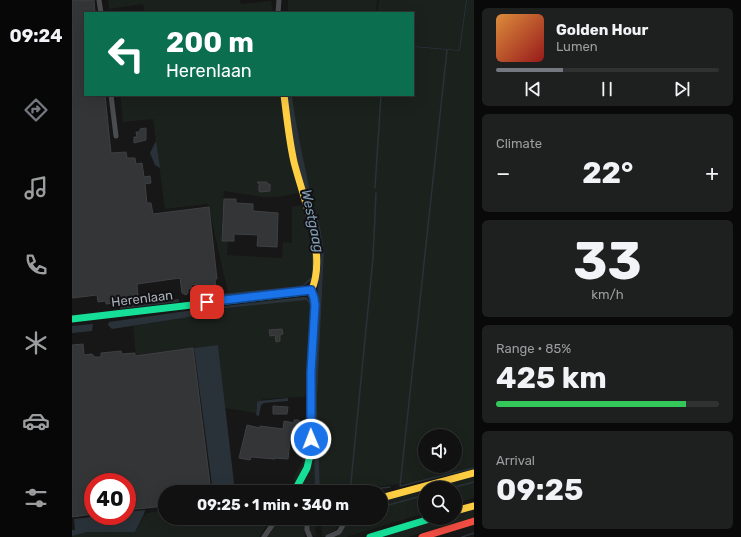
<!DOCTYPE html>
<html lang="en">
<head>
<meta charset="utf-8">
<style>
	:root { --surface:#111; --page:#1e1f1f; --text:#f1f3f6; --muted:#9c9d9f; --line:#303131; --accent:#757880 }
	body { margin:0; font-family:Rubik,sans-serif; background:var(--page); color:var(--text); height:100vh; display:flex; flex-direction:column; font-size:15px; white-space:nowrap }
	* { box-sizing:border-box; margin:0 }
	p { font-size:13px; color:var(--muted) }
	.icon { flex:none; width:22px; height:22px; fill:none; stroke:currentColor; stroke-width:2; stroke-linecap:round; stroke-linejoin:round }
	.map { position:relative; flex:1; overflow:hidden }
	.sheet { display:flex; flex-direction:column; gap:8px; padding:8px; background:#090909; width:267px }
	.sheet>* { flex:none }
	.hud { position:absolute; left:12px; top:12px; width:330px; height:84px; border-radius:0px; box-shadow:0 4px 16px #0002,0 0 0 1px var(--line); background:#0b6e4f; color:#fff; overflow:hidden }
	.tools { position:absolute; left:346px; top:429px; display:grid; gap:8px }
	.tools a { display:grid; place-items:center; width:44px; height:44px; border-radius:50%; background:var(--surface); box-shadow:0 4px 16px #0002,0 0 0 1px var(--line); font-size:20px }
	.speed { position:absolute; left:12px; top:473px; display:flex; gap:8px; font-size:20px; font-weight:700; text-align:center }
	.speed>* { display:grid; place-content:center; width:52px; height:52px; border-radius:50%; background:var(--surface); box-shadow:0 4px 16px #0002,0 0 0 1px var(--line); line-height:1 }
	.speed .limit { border:6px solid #d22; background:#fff; color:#111 }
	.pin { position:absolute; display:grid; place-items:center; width:34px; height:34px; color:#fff; margin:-17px; border-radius:8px; box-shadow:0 2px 6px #0006 }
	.me { position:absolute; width:44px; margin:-22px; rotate:359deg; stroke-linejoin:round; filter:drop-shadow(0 0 3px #0008) }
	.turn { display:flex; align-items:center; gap:14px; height:84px; padding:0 16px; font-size:18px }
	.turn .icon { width:52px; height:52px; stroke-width:2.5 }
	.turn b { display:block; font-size:28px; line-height:34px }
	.big { font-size:30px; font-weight:700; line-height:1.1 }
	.sheet .card { flex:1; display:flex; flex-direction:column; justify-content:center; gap:6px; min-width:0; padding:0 14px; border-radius:6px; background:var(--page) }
	.sheet .dial { align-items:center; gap:0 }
	.dial b { font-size:52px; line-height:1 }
	.song { display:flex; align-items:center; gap:12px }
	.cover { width:48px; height:48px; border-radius:6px; background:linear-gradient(135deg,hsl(30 70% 55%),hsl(0 70% 35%)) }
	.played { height:4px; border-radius:2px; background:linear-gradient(90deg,var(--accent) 30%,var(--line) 30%) }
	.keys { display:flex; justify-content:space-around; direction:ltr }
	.heat { display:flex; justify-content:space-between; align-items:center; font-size:22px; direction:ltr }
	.charge { height:6px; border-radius:3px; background:linear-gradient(90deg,#34c759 85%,var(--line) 0) }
	.trip { position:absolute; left:86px; top:485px; width:230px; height:40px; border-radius:20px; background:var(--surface); box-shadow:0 4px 16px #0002,0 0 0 1px var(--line); font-weight:700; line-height:40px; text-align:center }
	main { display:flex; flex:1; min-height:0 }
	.tabs { display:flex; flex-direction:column; width:72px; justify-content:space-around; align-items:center; background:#070707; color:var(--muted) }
	.tabs .icon { width:28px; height:28px }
	.tabs .selected { color:var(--accent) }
	.tabs b { font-size:18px; color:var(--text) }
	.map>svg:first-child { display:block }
</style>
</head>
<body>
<main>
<nav class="tabs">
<b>09:24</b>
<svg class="icon selected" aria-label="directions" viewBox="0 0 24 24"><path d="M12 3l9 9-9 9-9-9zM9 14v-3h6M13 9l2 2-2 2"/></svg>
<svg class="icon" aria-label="music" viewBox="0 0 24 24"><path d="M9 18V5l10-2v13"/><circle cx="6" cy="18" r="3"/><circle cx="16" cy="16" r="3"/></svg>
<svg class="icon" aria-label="phone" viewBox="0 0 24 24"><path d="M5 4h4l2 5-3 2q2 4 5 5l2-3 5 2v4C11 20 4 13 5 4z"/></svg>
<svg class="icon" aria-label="climate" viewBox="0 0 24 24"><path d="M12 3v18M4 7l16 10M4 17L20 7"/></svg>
<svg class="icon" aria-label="car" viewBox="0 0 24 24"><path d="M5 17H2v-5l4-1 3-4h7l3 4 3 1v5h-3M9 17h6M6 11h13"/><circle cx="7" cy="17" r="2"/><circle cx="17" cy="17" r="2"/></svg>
<svg class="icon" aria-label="filters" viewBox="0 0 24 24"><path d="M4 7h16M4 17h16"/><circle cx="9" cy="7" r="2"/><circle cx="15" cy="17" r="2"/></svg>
</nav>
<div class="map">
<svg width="402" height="537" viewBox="0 0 402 537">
	<rect width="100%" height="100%" fill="#171717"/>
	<g fill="#1b211c" fill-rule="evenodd">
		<path d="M36,0H168L169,4L199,1L201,13H73L71,4L37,9Z"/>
		<path d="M216,0H305L304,13H216Z"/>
		<path d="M307,0H394L387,50L341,46V13H305Z"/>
		<path d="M395,0H402V467L348,481L267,492H248L245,400L252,251L248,227L240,202H239L238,199L239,198L223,121L220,95H341V47L388,51ZM353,436H383V466H353Z"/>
		<path d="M48,95H209L214,133L227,193L206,197H190L152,191L149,240L156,241L155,255L210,258L211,242L220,243V207L229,205C240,224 242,255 240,276L231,285L227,286L156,293L136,204L93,209L81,119L51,122Z"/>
		<path d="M246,277L247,279L241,413L243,492H225L238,468L241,339Z"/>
		<path d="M235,296L240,301V306L238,367L235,370V377L237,384V412L234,414V412L236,411L235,384L234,395L232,397L191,399L184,406V413L153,408L146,345L64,355L61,326L124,316L130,311L136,310L233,299L237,303L238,308L236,366L239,303L234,297Z"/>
		<path d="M238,440L234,464L224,482L221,479L230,462L233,441Z"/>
		<path d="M402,476V498L383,504V488H354Z"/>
		<path d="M353,488V513L274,537H262L268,534L277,518H309V499Z"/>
		<path d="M402,509V517L336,537H305L370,518H383V514Z"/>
		<path d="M93,510V518H201L199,519L187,537H0V536L15,532H63L74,513Z"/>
		<path d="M208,518H232L233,537H195Z"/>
		<path d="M238,518H243L244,537L238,533Z"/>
		<path d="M249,518H272C266,528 261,533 250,537Z"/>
	</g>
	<g fill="#2a3239">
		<path d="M394,0H395L388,51L341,47V46L387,50Z"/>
		<path d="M214,95H220C224,130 233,164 239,198L238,199L239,202H240L248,227L252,251L245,400L248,492H243L241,413L243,338L247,266L231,184L222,148Z"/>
		<path d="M84,141L88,168L83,165L78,153Z"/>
		<path d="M231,206C237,219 247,265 240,278C237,283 232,286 227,287L147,296V294L156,293L227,286L231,285L240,276V255L238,235Z"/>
		<path d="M230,297H234L239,303L235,367L238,308L237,303L234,300L144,309V307Z"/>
		<path d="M107,299V302L48,309V306Z"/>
		<path d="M136,308V310L130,311L124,316L40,329L36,325L37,322Z"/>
		<path d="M21,324L20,331L0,333V326Z"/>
		<path d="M146,345L163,492H141L122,348Z"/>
		<path d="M216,398V401L192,403L189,405L187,416L184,415L185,403L187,401Z"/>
		<path d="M73,510L72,514L63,532H15L0,536V530H3L2,519L28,516H55V512Z"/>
	</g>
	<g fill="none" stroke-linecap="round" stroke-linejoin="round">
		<g stroke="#2a3239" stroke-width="1.5">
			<path d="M375,50L328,486L402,468"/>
			<path d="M303,188L309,95"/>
			<path d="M380,488L402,482"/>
			<path d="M278,492L301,258L304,193"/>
			<path d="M278,492L318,487"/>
			<path d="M309,507L353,495"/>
			<path d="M390,537L402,533"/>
		</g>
	</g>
	<g fill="#343537" stroke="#3f4043">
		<path d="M0,0H22L23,13H13V95H33L39,153L54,152L55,158H63L64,164L70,163L72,177L78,176L79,183L73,184L75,203H79L81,214L137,207L145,279H143L144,291L129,293L128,284L119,285V288L116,289V293L114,295L110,293L108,278L65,284L66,297L50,299L51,302L34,304V301L26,302L25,295L0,298Z"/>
		<path d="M74,128V140L62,143V137H65L64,132H68V129Z"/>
		<path d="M185,182H195V184H198V191L188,192V191H187V185H188Z"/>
		<path d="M152,199H164V203L181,204V211L206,213L205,247L185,246L186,235L162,234V241H150Z"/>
		<path d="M210,329L211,334L208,335V341L204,342L203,335L198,336L197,330Z"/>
		<path d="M11,344L12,355L20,354L23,357H29V353L49,351L50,354L63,353V356L121,348L139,492H93V506L55,510V482H21V514L0,517V345Z"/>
		<path d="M201,406L216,407L215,414H201Z"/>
		<path d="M222,420H227V432L219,431L216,459L203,458V459L179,457L178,460L167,458L175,425L188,428V426L211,429L212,421L222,423Z"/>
	</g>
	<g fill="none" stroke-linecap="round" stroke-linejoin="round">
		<g stroke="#4b4c50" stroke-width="5">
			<path d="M27,0L29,13"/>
			<path d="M206,13L207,0"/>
			<path d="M39,95L44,136"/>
			<path d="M235,518V530L238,537"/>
			<path d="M192,537L205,518"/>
			<path d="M256,537L267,532L275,518"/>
		</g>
		<g stroke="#16e098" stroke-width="7">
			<path d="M0,319L239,291"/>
			<path d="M222,492L235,468L239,451V372L243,305L239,291"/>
			<path d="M298,537L361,518"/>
		</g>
		<g stroke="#ffcf43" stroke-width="7">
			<path d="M212,95C215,118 217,140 222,162C231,198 256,257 239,291"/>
			<path d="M309,498L402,473"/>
			<path d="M383,511L402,506"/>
		</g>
		<path stroke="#f24e42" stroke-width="7" d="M350,537L402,521"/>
	</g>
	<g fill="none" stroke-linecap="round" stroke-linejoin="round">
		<g stroke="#114b97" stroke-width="10">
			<path id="route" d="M135,302L239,290L242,298L243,305L239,372V439"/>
		</g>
		<use href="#route" stroke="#1a73e8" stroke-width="7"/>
	</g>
	<g text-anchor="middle" stroke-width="4" stroke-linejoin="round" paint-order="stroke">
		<g font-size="13" fill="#a8adb8" stroke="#111113">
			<text transform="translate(70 298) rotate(-7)" y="5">Herenlaan</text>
		</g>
		<g font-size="14" font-style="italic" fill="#7f9bb3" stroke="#111113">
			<text transform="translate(241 221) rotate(78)" y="5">Westgaag</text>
		</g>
	</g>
</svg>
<div class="tools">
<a><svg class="icon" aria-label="sound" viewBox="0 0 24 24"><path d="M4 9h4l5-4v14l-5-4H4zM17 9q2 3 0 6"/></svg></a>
<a><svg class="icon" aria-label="search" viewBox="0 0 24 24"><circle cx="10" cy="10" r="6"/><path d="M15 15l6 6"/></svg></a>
</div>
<div class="speed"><div class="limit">40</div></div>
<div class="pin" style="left:135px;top:302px;background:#d93025"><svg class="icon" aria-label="arrive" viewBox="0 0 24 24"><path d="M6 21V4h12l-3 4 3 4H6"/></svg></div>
<svg class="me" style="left:239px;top:439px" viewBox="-20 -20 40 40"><circle r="17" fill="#1a73e8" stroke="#fff" stroke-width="3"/><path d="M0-11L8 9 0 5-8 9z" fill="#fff"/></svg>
<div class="trip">09:25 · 1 min · 340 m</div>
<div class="hud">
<div class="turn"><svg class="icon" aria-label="left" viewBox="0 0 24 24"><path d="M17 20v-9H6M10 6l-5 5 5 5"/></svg><div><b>200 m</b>Herenlaan</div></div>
</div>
</div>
<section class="sheet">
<div class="card">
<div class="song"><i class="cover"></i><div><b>Golden Hour</b><p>Lumen</p></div></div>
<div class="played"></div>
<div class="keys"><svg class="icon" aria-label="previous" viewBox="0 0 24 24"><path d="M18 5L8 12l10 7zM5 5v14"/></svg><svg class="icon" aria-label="pause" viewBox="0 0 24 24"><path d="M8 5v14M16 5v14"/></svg><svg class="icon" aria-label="next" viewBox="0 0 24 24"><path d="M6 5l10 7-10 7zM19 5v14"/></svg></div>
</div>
<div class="card"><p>Climate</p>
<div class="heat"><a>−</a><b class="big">22°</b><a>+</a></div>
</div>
<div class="card dial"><b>33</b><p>km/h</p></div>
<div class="card"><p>Range · 85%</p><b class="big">425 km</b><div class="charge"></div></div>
<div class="card"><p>Arrival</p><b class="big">09:25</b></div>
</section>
</main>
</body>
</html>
